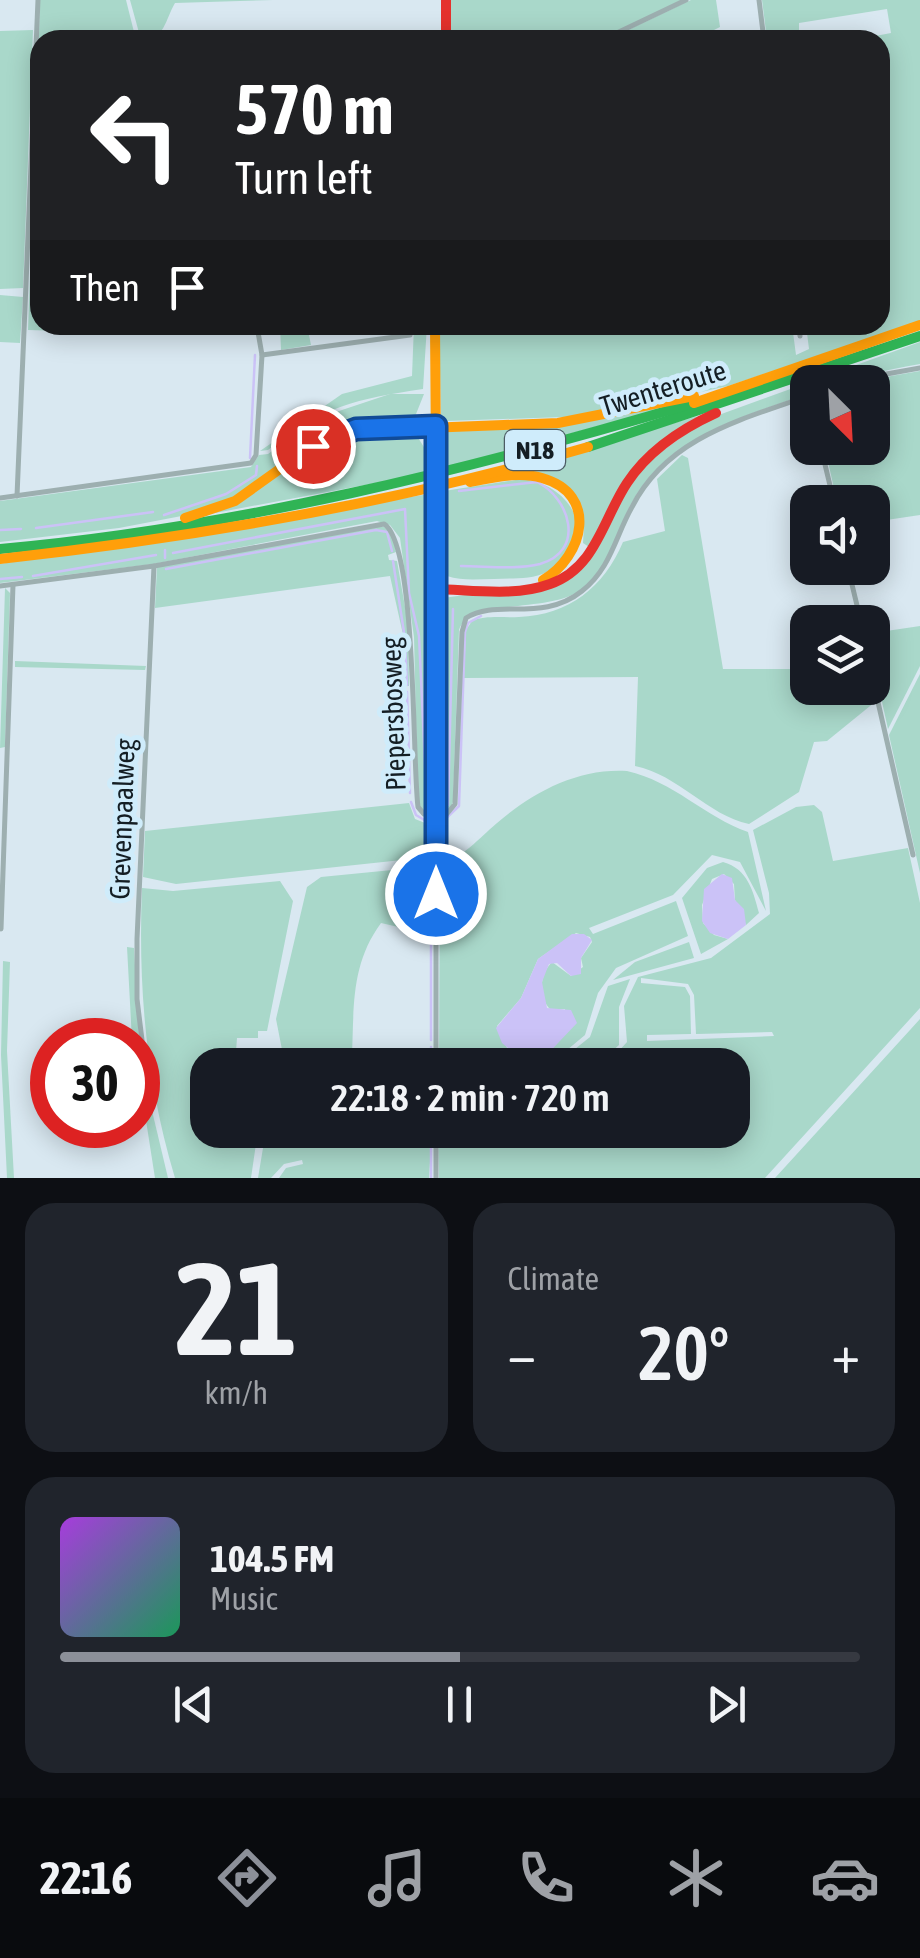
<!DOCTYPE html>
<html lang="en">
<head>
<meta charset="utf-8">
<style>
	:root { --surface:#171b24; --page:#20242c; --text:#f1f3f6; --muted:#9ea1a6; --line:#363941; --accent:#8c9099 }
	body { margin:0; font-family:"Asap Condensed",sans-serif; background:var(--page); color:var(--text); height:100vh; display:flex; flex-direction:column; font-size:38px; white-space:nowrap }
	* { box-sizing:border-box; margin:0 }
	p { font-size:32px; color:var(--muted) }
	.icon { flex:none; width:55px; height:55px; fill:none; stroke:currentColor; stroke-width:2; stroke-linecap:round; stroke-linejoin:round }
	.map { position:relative; height:1178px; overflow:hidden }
	.panel { display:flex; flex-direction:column; gap:25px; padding:25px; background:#0d0f14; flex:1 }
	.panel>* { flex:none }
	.top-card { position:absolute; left:30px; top:30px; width:860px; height:305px; border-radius:30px; box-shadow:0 5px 25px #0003; background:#202124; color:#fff; overflow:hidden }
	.needle { width:65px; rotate:156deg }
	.buttons { position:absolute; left:790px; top:365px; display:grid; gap:20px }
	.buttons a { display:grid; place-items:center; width:100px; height:100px; border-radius:20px; background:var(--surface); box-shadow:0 5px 25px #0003; font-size:50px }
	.speed { position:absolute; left:30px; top:1018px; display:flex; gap:20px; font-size:50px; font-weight:700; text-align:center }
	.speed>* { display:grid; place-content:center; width:130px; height:130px; border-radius:50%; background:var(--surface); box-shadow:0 5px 25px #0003; line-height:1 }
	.speed .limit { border:15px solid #d22; background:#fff; color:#111 }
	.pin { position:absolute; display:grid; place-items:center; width:85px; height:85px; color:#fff; margin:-42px; border:5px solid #fff; border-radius:50%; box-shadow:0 2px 10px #0007 }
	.me { position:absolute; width:110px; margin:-55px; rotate:0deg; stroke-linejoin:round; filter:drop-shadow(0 0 8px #0008) }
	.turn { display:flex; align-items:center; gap:35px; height:210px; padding:0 40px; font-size:45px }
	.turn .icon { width:130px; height:130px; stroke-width:2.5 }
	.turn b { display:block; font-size:70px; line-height:85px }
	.then { display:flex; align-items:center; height:95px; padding:0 40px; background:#0003; gap:20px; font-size:38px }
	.big { font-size:75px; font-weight:600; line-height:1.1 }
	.panel .card { flex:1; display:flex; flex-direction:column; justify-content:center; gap:15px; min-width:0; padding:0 35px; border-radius:30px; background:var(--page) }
	.panel .dial { align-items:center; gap:0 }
	.dial b { font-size:130px; line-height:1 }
	.song { display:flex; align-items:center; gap:30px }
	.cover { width:120px; height:120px; border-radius:15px; background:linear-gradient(135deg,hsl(280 70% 55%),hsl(150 70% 35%)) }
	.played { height:10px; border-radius:5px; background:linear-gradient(90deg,var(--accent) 50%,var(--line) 50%) }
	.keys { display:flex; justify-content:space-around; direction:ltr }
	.heat { display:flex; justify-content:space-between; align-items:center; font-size:55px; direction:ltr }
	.panel .tiles { flex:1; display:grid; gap:25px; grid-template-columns:1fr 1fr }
	.card:last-child { grid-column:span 2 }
	.trip { position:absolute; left:190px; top:1048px; width:560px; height:100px; border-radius:30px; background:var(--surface); box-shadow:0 5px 25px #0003; font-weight:600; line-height:100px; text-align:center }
	.tab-bar { display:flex; height:160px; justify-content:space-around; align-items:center; background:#090b0e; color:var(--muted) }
	.tab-bar .icon { width:70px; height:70px }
	.tab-bar .current { color:var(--accent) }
	.tab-bar b { font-size:45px; color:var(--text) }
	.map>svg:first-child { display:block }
</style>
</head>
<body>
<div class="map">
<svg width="920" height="1178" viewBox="0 0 920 1178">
	<rect width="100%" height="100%" fill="#d9e8f1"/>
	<g fill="#a9d8ca" fill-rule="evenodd">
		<path d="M40,0H126L136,40H40L38,68Z"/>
		<path d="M130,0H273L175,3C165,20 165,40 141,40Z"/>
		<path d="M451,0H682L598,40H450Z"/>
		<path d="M691,0H716L720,27L694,40H607Z"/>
		<path d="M762,0H920V322L728,386L592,416L446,421L441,415L439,325H792L796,355L809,349L806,325H880V40L870,37L891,33L887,9L799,23V36L767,39Z"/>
		<path d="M33,30L23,288L0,289V31Z"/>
		<path d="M37,87L40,325H166L156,334L28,330Z"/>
		<path d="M0,295L23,297L20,343L0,342Z"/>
		<path d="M280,325H307L311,345L281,350Z"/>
		<path d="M414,325H427L423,389C357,399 322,406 268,450L260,451L342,394L412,376Z"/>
		<path d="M920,342V364C883,370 846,382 809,382Z"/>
		<path d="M920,371V515L873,522L872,502H837L825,448H872V382H857Z"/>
		<path d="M807,383V394C740,418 668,436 631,504C616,533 609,567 582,589C551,614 470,597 459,630L453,802L449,812H441L438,646L443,598L566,581L646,463L705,420Z"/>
		<path d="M390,394H424L412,424L342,431L246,493L192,514L119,528L0,542V501L251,467L259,455L268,454L318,418Z"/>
		<path d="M694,400L444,468L443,431L520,428Z"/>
		<path d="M698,416L663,440L589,547L583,543L584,526L555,479L499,475Z"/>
		<path d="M412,428L427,452L429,473L199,516L345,435Z"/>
		<path d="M682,455L688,458L723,669H807L808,688H872L875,702L827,741L814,742L799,792L749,824C707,815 679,775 635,766L638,677L464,678L466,630L472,621C486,615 503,618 519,617C569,615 604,587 623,542L665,531L657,479Z"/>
		<path d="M522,479C578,485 602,548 547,572C531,580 512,578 494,579C478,579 462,581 447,576L443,570L444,491Z"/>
		<path d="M429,494L427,600L435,638L433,809L428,813L421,810L418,800L414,637L400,538L390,525L377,521L153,564L0,583V564Z"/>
		<path d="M370,527H384L393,535L396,552L388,555L389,560L397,561L408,624L409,686H405L404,639L390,576L155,608L157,567Z"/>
		<path d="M5,588L10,593L5,747L0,748Z"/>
		<path d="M920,626V666L888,729L873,661V633Z"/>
		<path d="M15,661L146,666L145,670L15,667Z"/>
		<path d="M920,674V873L889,735Z"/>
		<path d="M627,771C673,781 705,817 748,832L766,911L740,862L712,855L673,895L589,928L593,934L676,901L688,936L616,968L598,993L585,1035L549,1065H534L566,1031L565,1009L551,1010C538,998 539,975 552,962L571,976L583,967L581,958L592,942L590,937L576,933L538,959L521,998L497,1026L507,1048L528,1065H439L440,864C465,856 477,840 497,823C533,792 578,768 627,771Z"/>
		<path d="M409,803L415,819L430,825V857L176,884L143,877L145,831Z"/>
		<path d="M814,805L822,812L833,861L908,848L920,903V1008L765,1178H439L438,1130H732V1065H606L627,1042L624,1006L638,977L711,958L770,914L769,893L753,830L796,807ZM641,978L688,984L694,995L696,1034L772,1032L774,1036L647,1041V1035L691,1034L690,996L685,987L641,983Z"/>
		<path d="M723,862C748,869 753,891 759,913L746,925L735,900L734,884L724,874L712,879L702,905L703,923L714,935L728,939L701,954L682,898L707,868Z"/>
		<path d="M433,866V935L381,923C351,964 354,1006 352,1055L330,1065H285L276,1019L307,887L321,877Z"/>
		<path d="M280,881L293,901L267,1031H258V1038H237L235,1065H208V1130H258L251,1178H175C146,1081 138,988 142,888L173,891Z"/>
		<path d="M689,942L694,958L613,980L635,962Z"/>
		<path d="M127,947L134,948L140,1053L138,1040H132Z"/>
		<path d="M3,961L10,962L7,1051L14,1178H7L1,1055Z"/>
		<path d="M630,979L619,1007V1045L597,1065H555L590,1037L608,986Z"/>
		<path d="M920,1019V1178H775L910,1030Z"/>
		<path d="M139,1076L144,1077L168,1178H155Z"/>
		<path d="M266,1130H432L429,1178H279L286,1168L303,1164L302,1160L284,1164L271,1178H258Z"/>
	</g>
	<g fill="#cbc2f7">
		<path d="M722,874L732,878L735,900L744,909L746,925L728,939L710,933L702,921L704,889Z"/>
		<path d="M572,934H584L592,940L581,958V974L571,976L557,963L549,964L542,982L547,1008L571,1010L577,1023L540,1062L528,1065L502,1043L496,1028L521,998L538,959Z"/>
	</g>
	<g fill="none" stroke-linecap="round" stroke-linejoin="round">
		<g stroke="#cbc2f7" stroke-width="2.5">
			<path d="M250,458L255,355"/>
			<path d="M459,491L537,482C570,498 586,551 540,564C516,570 486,566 461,566"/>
			<path d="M164,515L226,494L256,475L257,466"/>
			<path d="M36,528L153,512"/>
			<path d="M0,530L21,529"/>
			<path d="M165,550V558"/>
			<path d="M173,553L405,509L409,593L419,636L427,807"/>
			<path d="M393,561L405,639L407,685"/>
			<path d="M166,569L376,530L387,532L392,551"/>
			<path d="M33,576L156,555"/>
			<path d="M0,579L22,577"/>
			<path d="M407,692L410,793"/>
			<path d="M411,802L416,815L431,824V858"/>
			<path d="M448,805L453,609"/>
			<path d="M441,855L440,824L459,806L465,632L468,623L481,616"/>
			<path d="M431,1040V866"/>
			<path d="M431,1047V1065"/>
			<path d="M431,1130V1178"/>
		</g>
		<g stroke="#9dafb0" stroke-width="5">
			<path d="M759,0L764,40"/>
			<path d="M602,40L686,0"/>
			<path d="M799,325L800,336"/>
			<path d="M258,332L262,355L410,335"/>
			<path d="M842,382L920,368"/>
			<path d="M821,448L834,502"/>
			<path d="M17,496L38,0"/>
			<path d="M0,498L251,463L256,455L262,355"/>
			<path d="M848,568L861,622"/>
			<path d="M0,586L154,566L384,524C417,544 412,761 418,807L424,814L446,815L455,804L462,632L466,618C497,598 542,623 582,591C611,568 615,537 632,507C667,438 740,420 808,396"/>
			<path d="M872,676L913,855"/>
			<path d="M1,929L13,585"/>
			<path d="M436,1065V589"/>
			<path d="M146,1073L137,999V939L154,566"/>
			<path d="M436,1130V1178"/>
		</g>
		<g stroke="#30b455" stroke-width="10">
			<path d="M588,447L920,336"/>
			<path d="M0,549C235,528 468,470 694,403"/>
		</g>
		<g stroke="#ff9f0a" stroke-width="10">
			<path d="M435,325L436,455"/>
			<path d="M694,403L920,325"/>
			<path d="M470,482C493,478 518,471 542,478C599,494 584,556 543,580"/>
			<path d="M436,507V589"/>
			<path d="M185,518L235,501L305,451L349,431L558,423L694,396"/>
			<path d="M0,559C199,537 396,503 588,447"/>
		</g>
		<g stroke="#e5322d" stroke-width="10">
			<path d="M446,0V40"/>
			<path d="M436,589C473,590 515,597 550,584C596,568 603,519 627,483C648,451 681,429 716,413"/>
		</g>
		<path stroke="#30b455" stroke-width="10" d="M436,455V507"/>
	</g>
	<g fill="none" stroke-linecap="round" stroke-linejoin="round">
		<g stroke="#114b97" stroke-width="25">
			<path id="route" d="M313,446L356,429L436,426V894"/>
		</g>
		<use href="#route" stroke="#1a73e8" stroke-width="18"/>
	</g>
	<g text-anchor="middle" stroke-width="10" stroke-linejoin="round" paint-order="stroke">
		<rect fill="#cfecfb" stroke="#4c5c64" stroke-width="2.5" x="505" y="430" width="60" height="40" rx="8"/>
		<g font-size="25" font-weight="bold" fill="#141e24">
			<text x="535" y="459">N18</text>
		</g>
		<g font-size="28" fill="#141e24" stroke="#cfecfb">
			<text transform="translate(663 388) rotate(-17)" y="10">Twenteroute</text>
			<text transform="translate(393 714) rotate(-92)" y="10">Piepersbosweg</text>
			<text transform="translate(122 819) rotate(-88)" y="10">Grevenpaalweg</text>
		</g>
	</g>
</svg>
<div class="buttons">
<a><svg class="needle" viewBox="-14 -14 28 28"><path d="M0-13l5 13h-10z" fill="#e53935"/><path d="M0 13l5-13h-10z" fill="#9ea1a6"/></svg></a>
<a><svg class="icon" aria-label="sound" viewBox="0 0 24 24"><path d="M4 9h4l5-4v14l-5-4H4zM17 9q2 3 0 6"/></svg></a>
<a><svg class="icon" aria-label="layers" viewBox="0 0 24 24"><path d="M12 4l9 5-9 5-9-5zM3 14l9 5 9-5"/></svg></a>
</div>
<div class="speed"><div class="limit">30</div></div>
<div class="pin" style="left:313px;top:446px;background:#d93025"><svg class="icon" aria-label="arrive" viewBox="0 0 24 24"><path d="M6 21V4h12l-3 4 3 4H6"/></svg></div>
<svg class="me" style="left:436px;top:894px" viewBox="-20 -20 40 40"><circle r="17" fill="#1a73e8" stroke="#fff" stroke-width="3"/><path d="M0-11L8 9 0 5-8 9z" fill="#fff"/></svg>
<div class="trip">22:18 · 2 min · 720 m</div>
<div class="top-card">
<div class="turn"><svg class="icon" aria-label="left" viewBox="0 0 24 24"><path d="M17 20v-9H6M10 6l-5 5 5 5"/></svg><div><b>570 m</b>Turn left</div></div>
<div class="then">Then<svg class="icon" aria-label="arrive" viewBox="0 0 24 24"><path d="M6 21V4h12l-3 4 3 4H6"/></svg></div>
</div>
</div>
<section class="panel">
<div class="tiles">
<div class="card dial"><b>21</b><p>km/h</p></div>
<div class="card"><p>Climate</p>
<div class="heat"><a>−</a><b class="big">20°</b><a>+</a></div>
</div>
<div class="card">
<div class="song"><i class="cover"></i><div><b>104.5 FM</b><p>Music</p></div></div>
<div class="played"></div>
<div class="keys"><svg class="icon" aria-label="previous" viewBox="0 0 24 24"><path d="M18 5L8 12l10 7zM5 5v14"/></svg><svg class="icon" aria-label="pause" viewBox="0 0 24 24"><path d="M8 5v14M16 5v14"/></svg><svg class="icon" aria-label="next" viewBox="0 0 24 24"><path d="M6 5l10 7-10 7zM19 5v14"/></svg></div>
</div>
</div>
</section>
<nav class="tab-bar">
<b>22:16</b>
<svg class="icon current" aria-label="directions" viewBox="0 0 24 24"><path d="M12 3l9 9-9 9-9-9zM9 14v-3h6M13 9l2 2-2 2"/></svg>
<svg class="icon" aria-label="music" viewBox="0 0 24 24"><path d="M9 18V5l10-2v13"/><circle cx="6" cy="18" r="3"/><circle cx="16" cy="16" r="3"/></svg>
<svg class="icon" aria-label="phone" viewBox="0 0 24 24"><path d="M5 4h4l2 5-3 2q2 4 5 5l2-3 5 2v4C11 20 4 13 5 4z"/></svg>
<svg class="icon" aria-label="climate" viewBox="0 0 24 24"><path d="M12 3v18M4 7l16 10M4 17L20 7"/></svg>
<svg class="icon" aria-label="car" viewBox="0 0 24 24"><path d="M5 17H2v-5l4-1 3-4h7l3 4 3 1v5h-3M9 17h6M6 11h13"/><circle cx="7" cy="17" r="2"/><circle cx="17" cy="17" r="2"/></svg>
</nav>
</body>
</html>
